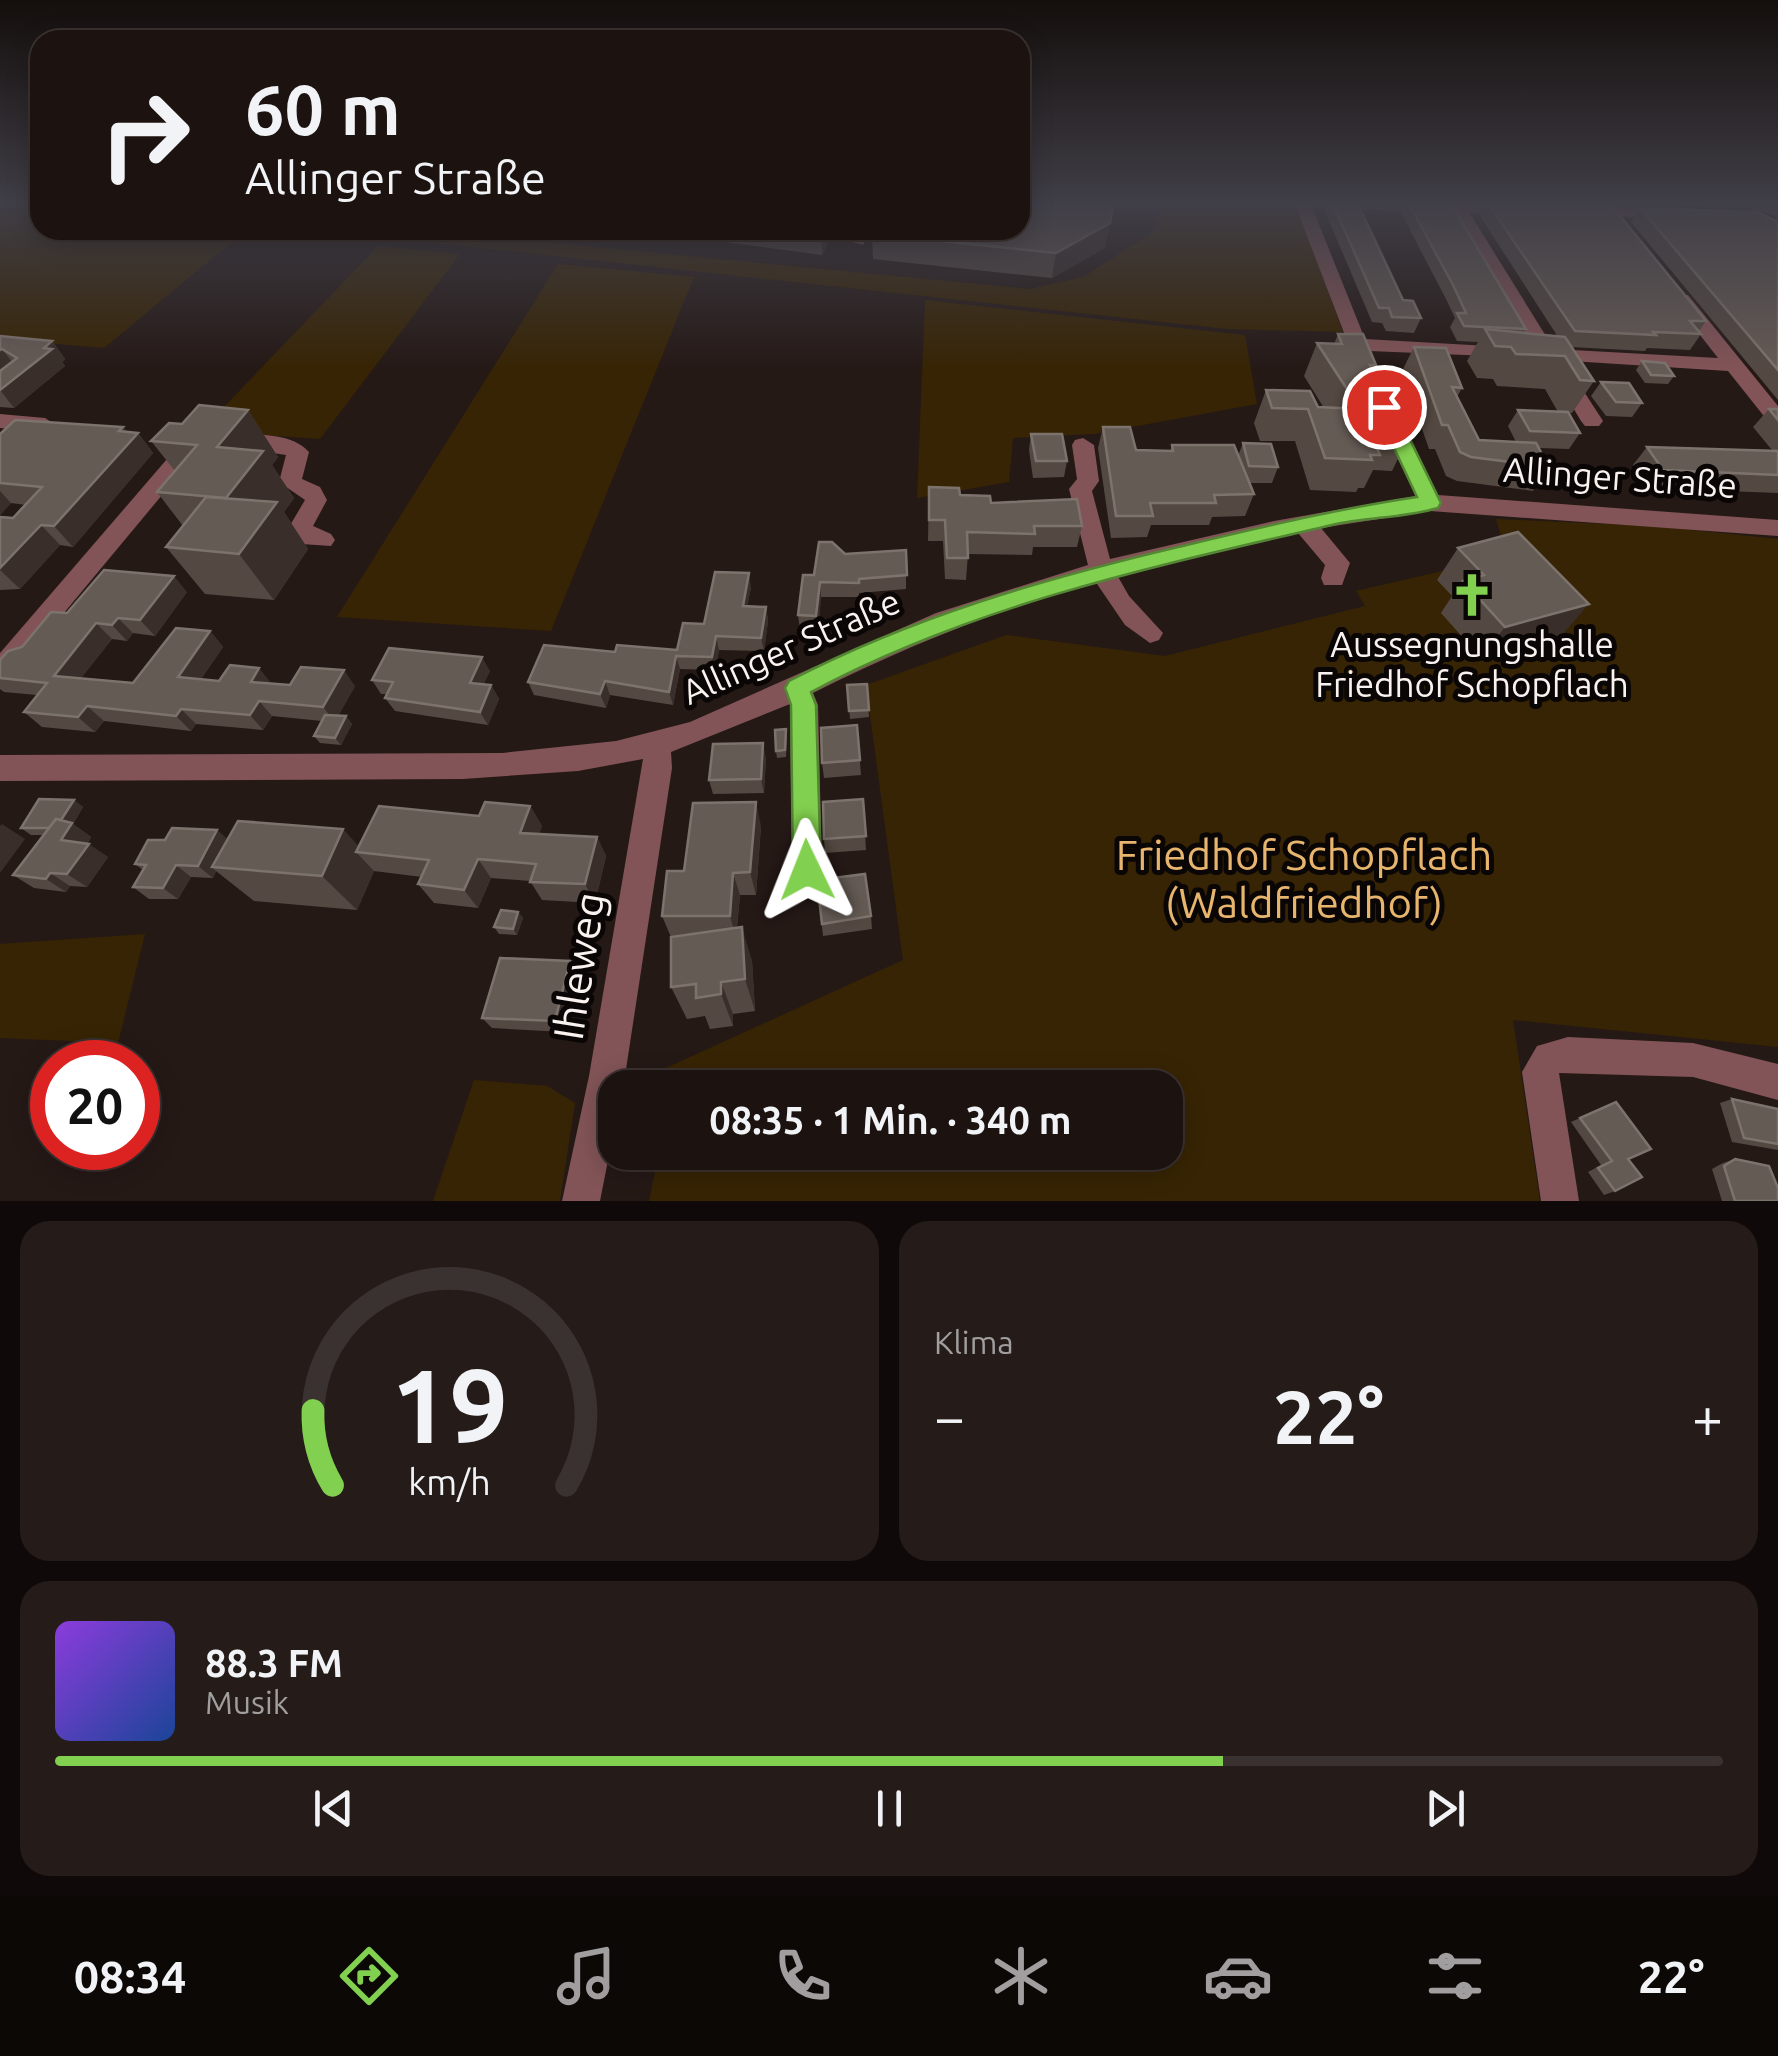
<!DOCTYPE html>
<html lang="de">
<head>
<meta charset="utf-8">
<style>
	:root { --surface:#1c1310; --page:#251c19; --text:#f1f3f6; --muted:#a09e9f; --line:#3a3230; --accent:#82d04f }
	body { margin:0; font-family:Ubuntu,sans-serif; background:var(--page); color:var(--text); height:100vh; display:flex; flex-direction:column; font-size:38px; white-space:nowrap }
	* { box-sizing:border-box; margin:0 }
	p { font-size:32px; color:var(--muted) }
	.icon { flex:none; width:55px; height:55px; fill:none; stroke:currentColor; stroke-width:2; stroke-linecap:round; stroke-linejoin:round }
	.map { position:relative; height:1201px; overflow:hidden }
	.details { display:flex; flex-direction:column; gap:20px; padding:20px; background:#0f0a09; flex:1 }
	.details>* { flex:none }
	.top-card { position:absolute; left:30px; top:30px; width:1000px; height:210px; border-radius:30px; box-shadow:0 5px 25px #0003,0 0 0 2px var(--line); background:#1c1310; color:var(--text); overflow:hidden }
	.speed { position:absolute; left:30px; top:1040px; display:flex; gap:20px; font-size:50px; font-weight:700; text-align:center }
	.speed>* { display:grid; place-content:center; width:130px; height:130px; border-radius:50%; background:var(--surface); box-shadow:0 5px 25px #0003,0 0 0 2px var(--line); line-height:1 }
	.speed .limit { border:15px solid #d22; background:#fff; color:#111 }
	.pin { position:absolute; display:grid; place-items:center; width:85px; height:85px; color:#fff; margin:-42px; border:5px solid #fff; border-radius:50%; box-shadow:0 2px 10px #0007 }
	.me { position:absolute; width:110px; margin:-55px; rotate:358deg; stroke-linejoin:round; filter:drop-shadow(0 0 8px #0008) }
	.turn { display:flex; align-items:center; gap:35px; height:210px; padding:0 50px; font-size:45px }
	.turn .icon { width:130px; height:130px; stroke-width:2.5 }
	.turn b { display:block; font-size:70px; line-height:85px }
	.big { font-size:75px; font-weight:700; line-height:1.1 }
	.details .widget { flex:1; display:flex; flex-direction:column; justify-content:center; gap:15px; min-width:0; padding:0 35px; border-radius:30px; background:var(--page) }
	.details .dial { align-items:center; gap:0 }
	.dial svg { height:260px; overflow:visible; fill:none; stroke:var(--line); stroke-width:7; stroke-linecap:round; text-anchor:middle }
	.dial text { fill:var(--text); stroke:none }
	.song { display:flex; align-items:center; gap:30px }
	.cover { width:120px; height:120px; border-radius:15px; background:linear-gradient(135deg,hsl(270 70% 55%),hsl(220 70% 35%)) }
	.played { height:10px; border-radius:5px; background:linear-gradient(90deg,var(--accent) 70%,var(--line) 70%) }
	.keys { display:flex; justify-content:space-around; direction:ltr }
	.heat { display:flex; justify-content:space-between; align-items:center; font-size:55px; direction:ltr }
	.details .tiles { flex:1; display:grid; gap:20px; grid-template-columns:1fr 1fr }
	.widget:last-child { grid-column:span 2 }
	.trip { position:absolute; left:598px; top:1070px; width:585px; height:100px; border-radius:30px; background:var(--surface); box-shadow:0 5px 25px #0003,0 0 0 2px var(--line); font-weight:700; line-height:100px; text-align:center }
	.tab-bar { display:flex; height:160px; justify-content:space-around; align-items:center; background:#0b0806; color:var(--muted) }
	.tab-bar .icon { width:70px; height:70px }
	.tab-bar .selected { color:var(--accent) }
	.tab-bar b { font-size:45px; color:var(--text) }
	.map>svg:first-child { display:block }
</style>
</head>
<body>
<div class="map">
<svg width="1778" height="1201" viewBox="0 0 1778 1201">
	<rect width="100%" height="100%" fill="#251916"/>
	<g fill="#372404">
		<path d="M40,202V230L243,233L104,348L0,339V203Z"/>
		<path d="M1165,202H1295L1343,332L1227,329L399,239L403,230H418L1030,289L1083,277L1153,232Z"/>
		<path d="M378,246L460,254L320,439L201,431Z"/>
		<path d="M558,264L694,277L551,631L337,617Z"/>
		<path d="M925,300L1245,335L1257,404L1094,434L1013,438L1009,482L917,498Z"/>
		<path d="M1496,519L1653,526L1778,539V1047L1513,1020L1540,1201H649L659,1153L1165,1152V1088H640L635,1082L903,960L866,685L1006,635L1165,656L1365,606L1356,591L1507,556Z"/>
		<path d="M145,934L118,1043L0,1038V944Z"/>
		<path d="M474,1080L547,1086L575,1103L560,1201H433Z"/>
	</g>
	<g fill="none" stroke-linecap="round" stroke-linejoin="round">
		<g fill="#825457" fill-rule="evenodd">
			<path d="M1294,202H1310L1365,339L1506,347L1516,353L1513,357L1370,351V364H1356Z"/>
			<path d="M1446,202L1523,205L1525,209L1517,214L1469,212L1554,349L1718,358L1672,299L1674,295H1688L1778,406V427L1771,425L1728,371L1539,359Z"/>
			<path d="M1582,206L1672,208L1680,213L1672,218L1576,215V207Z"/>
			<path d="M853,230H871L863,245L848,241Z"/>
			<path d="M1563,368L1570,370L1603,421L1599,426H1585L1581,421L1553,374Z"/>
			<path d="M1390,412L1401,419L1438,495L1778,520V536L1430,511L1321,528L1350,563L1342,585H1324L1321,578L1325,565L1298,533L1117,575L1129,596L1163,633L1159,640L1150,643L1125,625L1095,581C997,610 905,647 813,693L818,705L822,870L818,880L807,884L796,880L792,870L790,704L671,752L672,768L625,1076L622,1088H615V1125L600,1201H562L589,1076L643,759L578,771L463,779L0,781V755L502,753L616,741L690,722L936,613L1088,565L1069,489L1077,479L1072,445L1075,440L1083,438L1094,445L1099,481L1092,491L1110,559L1274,521L1416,496L1379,419Z"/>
			<path d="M0,414L45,418L56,425L45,432L0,428Z"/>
			<path d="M237,434C261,435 292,433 309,452L302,479L320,487L327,500L313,526L331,534L335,540L331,546L301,544L289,527L305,500L279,482L286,455L229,446L226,441L229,436Z"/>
			<path d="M194,435L205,442L202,447L9,679L0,682V653L186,437Z"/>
			<path d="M1568,1037L1693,1043L1778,1064V1100L1693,1077L1559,1073L1579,1201H1541L1522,1072L1537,1046Z"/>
		</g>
	</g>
	<g fill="#544942">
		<path d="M1321,202H1450L1526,329L1524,333L1558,337L1480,216L1487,202L1706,321L1699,331L1701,334L1690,350L1647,348L1645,351L1571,347L1594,381L1572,413H1568L1580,433L1569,449L1539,448L1549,467L1533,491L1457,481L1446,476L1435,449H1429L1402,371L1414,347L1462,388L1457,397L1479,440L1516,442L1508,426L1518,410L1558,412L1545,389L1497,386L1493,379L1477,378L1467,361L1478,342L1457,341L1450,327L1455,318L1447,301L1400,211L1361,209L1403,300L1421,318L1414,333L1386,331L1382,323L1372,322Z"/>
		<path d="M1553,202H1778V400L1631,222L1640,208L1777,222L1776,216L1750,208Z"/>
		<path d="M707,230H830V238L822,255L709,240Z"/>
		<path d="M872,234L1105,248L1052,278L873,259Z"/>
		<path d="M1338,334L1376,365L1374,371L1408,438L1392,471L1373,470L1364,488H1358L1356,492L1310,490L1295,441H1260L1254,423L1266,390L1318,407L1324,408L1304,376L1317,343L1334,344Z"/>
		<path d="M0,336L52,341L65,359L62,362L65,366L14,408L0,407Z"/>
		<path d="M1642,361L1674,376L1668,384L1645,383L1636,370Z"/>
		<path d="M1601,382L1642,403L1632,417L1606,416L1591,396Z"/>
		<path d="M1769,409H1778V493L1648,488L1633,465L1647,447L1772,450L1753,427Z"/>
		<path d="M248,410L278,457L272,465L294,498L284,512L308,549L274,600L205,594L166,547L183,526L157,492L175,471L151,441L182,424Z"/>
		<path d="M123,427L127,432L138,433L153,453L73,547L60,545L20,589L0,590V517L13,518L26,505L11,503L0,515V434Z"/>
		<path d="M1103,427L1136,450L1170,451L1172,445L1238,456L1243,443L1278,467L1272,483H1249L1254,494L1245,516L1212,517L1209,525H1151L1147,537L1111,538L1098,448Z"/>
		<path d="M1031,434L1067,461L1064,477L1033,478L1029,450Z"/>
		<path d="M929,487L1082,526L1077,547H1033L1032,555L968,554L966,580L945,579L943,541H928Z"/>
		<path d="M1458,548L1562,635L1481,658L1441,613L1452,596L1437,580Z"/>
		<path d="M906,550V589L859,593V597H821L818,630L800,629L798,615L814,575L845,554Z"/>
		<path d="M751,587L747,607H766L768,621L764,651L719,650L715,670L680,669L673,705L610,695L606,708L534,695L528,682L615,652L677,650L704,624Z"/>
		<path d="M187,592L155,636L133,633L127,641L112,639L81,678L133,683L210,631L223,647L201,679L290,685L355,686L338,716H346L352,724L341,745L320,743L314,736L322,721L272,716L263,730L196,724L191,731L104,721L95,732L42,727L24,712L37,695L4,692L0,689V660L22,647L67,613Z"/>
		<path d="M490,671L483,684L491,685L499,699L488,725L395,711L385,698L387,694H381L372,680Z"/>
		<path d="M867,684L869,717L850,719L847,685Z"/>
		<path d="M857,725L861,775L824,778L822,763Z"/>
		<path d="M787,736L786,757L777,758L776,751Z"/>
		<path d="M766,758L764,793L713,794L709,780Z"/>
		<path d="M863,799L866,850L825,853L824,839Z"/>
		<path d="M74,800L83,807L73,824L91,837L87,844L108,857L87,887L70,886L66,892L34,888L13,875L43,835H31L21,828Z"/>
		<path d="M530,806L542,826L539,834L597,837L606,856L595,903L542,900L530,881L491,878L478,908L434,903L418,884L422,877L374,871L357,910L254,901L216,871L213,878L191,877L178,899H149L133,887L143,870L135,864L228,839L359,846L479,816Z"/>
		<path d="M761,826L756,895H740L737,927L752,961L755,1011L733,1014V1026L710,1029L705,1016L687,1019L671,987V937L662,916Z"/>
		<path d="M817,880L871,916L872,929L823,936Z"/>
		<path d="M518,912L523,918L517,935L499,934L494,927Z"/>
		<path d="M570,961L578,973L564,1032L492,1028L482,1018Z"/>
		<path d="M1732,1099L1778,1109V1150L1732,1142L1720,1103Z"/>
		<path d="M1616,1102L1628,1159L1615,1191L1604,1195L1588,1172L1601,1165L1571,1122Z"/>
		<path d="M1735,1159L1778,1201H1722L1712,1169L1723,1163Z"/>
	</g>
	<g fill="#392e29">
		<path d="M1110,223L1105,248L1052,278L1056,253Z"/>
		<path d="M821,230H830V238L822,255Z"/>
		<path d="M52,341L65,359L62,362L65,366L14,408L0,390Z"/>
		<path d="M2,349L16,367L0,376V350Z"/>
		<path d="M248,410L278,457L272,465L294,498L284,512L308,549L274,600L239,554L226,498L217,447Z"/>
		<path d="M123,427L132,439L138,433L153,453L73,547L54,526Z"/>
		<path d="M0,491L11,503L0,515Z"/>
		<path d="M41,525L60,545L20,589L0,570V568Z"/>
		<path d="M749,573L751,587L745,620L743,606Z"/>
		<path d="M174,576L187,592L155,636L140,620Z"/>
		<path d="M820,582L821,597L818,630L816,616Z"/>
		<path d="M1589,604L1562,635L1481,658L1505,627Z"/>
		<path d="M766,607L768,621L764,651L761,638Z"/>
		<path d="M118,618L133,633L127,641L112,625Z"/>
		<path d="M96,623L112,639L71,691L54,676Z"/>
		<path d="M210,631L223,647L192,692L178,677Z"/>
		<path d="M716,636L719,650L715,670L712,657Z"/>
		<path d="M676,656L680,669L673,705L669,692Z"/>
		<path d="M482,657L490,671L478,697L470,683Z"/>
		<path d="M259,668L272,684L251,682Z"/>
		<path d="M344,670L355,686L335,722L323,707Z"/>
		<path d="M605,681L610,695L606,708L600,694Z"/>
		<path d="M491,685L499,699L488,725L480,712Z"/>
		<path d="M259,701L272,716L263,730L250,715Z"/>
		<path d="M87,706L104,721L95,732L78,717Z"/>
		<path d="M181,709L196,724L191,731L176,716Z"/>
		<path d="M346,716L352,724L341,745L335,738Z"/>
		<path d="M763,743L766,758L764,793L761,779Z"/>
		<path d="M74,800L83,807L73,824L91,837L80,853L61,840L56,828Z"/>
		<path d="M756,802L761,826L756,895L750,872Z"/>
		<path d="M530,806L542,826L532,853L520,833Z"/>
		<path d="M2,824L25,839L0,873V826Z"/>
		<path d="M343,829L365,853L356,852L374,871L357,910L322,876Z"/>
		<path d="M217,830L231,842L212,867L216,871L213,878L198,866Z"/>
		<path d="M597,837L606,856L595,903L585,884Z"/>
		<path d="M89,844L108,857L87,887L67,874Z"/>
		<path d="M478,859L491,878L478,908L464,890Z"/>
		<path d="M176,865L191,877L178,899L163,888Z"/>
		<path d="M50,873L70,886L66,892L46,879Z"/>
		<path d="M733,873L740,895L736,937L730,916Z"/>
		<path d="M518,912L523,918L517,935L513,929Z"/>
		<path d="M742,927L752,961L755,1011L745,979Z"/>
		<path d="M570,961L578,973L564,1032L555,1021Z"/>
		<path d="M721,982L733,1014V1026L721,994Z"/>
	</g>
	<g fill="#655b55" stroke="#7d736d" stroke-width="2.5">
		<path d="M1020,202H1114L1110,223L1056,253L872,234L874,230H1020Z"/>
		<path d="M1332,202H1357L1403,300L1413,301L1421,318L1392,317L1389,308H1379Z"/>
		<path d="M1408,202H1450L1526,329L1464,326L1457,313H1466L1454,287Z"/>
		<path d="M1487,202L1612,206L1706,321H1690L1701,334L1653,332L1656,335L1575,331Z"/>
		<path d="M1640,208L1757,212L1778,222V370Z"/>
		<path d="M1485,329L1565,337L1594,381L1580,380L1565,356L1516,354L1511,347L1495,346Z"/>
		<path d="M1338,334H1363L1376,365H1370L1408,438H1372L1380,455H1370L1372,460L1325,458L1308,409L1272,408L1266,390L1310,391L1318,407L1360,409L1317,343L1342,344Z"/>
		<path d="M0,336L52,341L44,348L52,349L0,390V371L17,358L2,349L0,350Z"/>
		<path d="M1414,347L1446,348L1462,388L1452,387L1479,440L1536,443L1549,467L1471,457L1460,452L1448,425H1442Z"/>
		<path d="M1642,361L1665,363L1674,376L1651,375Z"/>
		<path d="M1601,382L1629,383L1642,403L1616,402Z"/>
		<path d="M199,405L248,410L217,447L263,451L226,498L157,492L197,445L151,441L169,423L182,424Z"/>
		<path d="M1769,409H1778V420Z"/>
		<path d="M1518,410L1568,412L1580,433L1530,431Z"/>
		<path d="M15,420L123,427L119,431L138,433L54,526L41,525L0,568V517L13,518L42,487L0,483V434Z"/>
		<path d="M1103,427H1130L1136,450L1173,451L1172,445H1234L1254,494L1214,495L1216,503H1150L1153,516H1116Z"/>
		<path d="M1031,434H1062L1067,461H1036Z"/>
		<path d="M1243,443L1271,444L1278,467L1249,466Z"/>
		<path d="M1647,447L1778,451V475L1663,470Z"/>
		<path d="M929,487L959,488L960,495L990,496L991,503L1077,499L1082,526H1034L1035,534L967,532L968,558H947L945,520H929Z"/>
		<path d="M206,497L277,502L239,554L166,547Z"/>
		<path d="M1518,532L1589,604L1505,627L1463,581L1484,575L1458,548Z"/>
		<path d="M819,542H832L845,554L906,550L907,575L859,579V583L820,582L816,616L798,615L803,575H814Z"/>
		<path d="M104,570L174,576L140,620L118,618L112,625L96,623L54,676L133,683L176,628L210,631L178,677L219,681L230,665L259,668L251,682L290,685L301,667L344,670L323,707L259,701L250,715L181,709L176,716L87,706L78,717L24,712L47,683L0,678V660L8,651L22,647L51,612L67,613Z"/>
		<path d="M715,572L749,573L743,606L766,607L761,638L716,636L712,657L676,656L669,692L605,681L600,694L528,682L544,645L615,652L617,645L677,650L683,623L704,624Z"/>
		<path d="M389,648L482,657L470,683L491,685L480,712L385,698L393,682L372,680Z"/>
		<path d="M867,684L869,710L849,711L847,685Z"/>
		<path d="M325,715L346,716L335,738L314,736Z"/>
		<path d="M857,725L860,760L822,763L821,728Z"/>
		<path d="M786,729L785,750L776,751L775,730Z"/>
		<path d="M763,743L761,779L709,780L713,744Z"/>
		<path d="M39,799L74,800L61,820L56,819L49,828H21Z"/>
		<path d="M863,799L866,836L824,839L823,802Z"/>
		<path d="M485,802L530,806L520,833L597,837L585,884L530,882L536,864L478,859L464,890L418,884L429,860L356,852L379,806L479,816Z"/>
		<path d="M756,802L750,872L733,873L730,916H662L667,871H684L693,803Z"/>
		<path d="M56,819L72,823L61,840L89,844L67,874L50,873L46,879L13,875Z"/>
		<path d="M238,821L343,829L322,876L212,867Z"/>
		<path d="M172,828L217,830L198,866L176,865L163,888L133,887L146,865L135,864L148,840H165Z"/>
		<path d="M865,874L871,916L822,924L817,880Z"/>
		<path d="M501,910L518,912L513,929L494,927Z"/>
		<path d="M742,927L745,979L721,982V994L696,998V984L671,987V937Z"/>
		<path d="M500,958L570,961L555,1021L482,1018Z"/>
		<path d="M1732,1099L1778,1109V1144L1744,1138Z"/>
		<path d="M1616,1102L1651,1149L1628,1159L1642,1177L1615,1191L1598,1168L1612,1161L1580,1118Z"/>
		<path d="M1735,1159L1769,1166L1778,1188V1201H1735L1724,1166Z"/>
	</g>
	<linearGradient id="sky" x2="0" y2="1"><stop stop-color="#140e0c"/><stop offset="0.55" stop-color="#403e47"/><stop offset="1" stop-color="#403e47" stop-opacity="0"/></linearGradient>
	<rect width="1778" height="370" fill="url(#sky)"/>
	<path fill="#82d04f" stroke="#548733" stroke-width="2.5" d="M1384,401L1394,407L1441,503L1438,508C1404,518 1367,517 1332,525C1155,566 973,605 811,692L816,705L821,870L817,879L807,883L797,879L793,870L791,705L785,688L789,681C912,617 1043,579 1178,547C1258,528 1336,509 1417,497L1375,407Z"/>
	<defs>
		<g id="church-bare" transform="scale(3.45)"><path d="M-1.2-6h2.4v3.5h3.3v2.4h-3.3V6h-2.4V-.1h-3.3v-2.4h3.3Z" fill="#82d04f" stroke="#0a0605" stroke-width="2.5" paint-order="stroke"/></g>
	</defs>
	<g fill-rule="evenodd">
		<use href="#church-bare" x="1472" y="595"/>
	</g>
	<g text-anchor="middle" stroke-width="10" stroke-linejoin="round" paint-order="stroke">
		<g font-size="35" fill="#faf2ef" stroke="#0a0605">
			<text transform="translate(1620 478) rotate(4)" y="12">Allinger Straße</text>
			<text transform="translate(791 647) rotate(-24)" y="12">Allinger Straße</text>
		</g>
		<g font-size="35" fill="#faf2ef" stroke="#0a0605">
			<text x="1472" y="657">Aussegnungshalle<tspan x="1472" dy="40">Friedhof Schopflach</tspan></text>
		</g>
		<g font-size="42" fill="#e7b56d" stroke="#0a0605">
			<text x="1304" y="870">Friedhof Schopflach<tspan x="1304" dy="48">(Waldfriedhof)</tspan></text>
		</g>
		<g font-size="42" fill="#faf2ef" stroke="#0a0605">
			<text transform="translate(579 966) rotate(-81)" y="15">Ihleweg</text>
		</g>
	</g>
</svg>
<div class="speed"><div class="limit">20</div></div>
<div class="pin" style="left:1384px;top:407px;background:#d93025"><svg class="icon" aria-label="arrive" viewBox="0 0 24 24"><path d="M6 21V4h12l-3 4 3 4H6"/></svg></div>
<svg class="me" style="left:807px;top:870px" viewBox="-20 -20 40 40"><path d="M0-17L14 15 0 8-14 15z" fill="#82d04f" stroke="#fff" stroke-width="4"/></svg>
<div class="trip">08:35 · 1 Min. · 340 m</div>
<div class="top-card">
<div class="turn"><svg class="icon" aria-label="right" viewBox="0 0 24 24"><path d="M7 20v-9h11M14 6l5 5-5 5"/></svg><div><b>60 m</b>Allinger Straße</div></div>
</div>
</div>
<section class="details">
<div class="tiles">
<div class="widget dial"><svg viewBox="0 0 100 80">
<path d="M14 69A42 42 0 1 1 86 69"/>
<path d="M14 69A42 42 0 0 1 8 46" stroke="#82d04f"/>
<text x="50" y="56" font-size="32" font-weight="700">19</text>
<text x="50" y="72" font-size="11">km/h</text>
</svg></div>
<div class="widget"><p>Klima</p>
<div class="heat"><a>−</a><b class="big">22°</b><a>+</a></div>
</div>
<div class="widget">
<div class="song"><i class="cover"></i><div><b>88.3 FM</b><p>Musik</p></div></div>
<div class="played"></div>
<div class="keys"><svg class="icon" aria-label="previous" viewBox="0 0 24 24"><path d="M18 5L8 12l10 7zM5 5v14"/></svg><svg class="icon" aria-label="pause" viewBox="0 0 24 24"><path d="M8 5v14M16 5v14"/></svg><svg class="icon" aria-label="next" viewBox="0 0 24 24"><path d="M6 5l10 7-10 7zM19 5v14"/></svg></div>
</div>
</div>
</section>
<nav class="tab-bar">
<b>08:34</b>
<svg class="icon selected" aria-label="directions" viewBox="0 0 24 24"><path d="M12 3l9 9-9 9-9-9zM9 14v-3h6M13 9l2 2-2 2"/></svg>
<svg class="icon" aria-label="music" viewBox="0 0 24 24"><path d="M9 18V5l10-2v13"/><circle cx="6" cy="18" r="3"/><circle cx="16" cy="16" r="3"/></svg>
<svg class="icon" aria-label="phone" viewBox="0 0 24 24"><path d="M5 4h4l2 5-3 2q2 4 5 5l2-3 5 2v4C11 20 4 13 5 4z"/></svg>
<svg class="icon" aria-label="climate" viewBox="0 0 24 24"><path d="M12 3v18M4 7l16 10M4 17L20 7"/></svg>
<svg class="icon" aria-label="car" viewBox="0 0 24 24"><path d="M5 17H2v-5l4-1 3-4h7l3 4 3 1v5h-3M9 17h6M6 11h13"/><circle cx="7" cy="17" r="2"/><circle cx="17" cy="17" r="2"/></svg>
<svg class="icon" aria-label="filters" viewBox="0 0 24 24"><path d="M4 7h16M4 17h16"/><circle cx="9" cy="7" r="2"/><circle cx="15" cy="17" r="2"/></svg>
<b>22°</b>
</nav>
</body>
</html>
